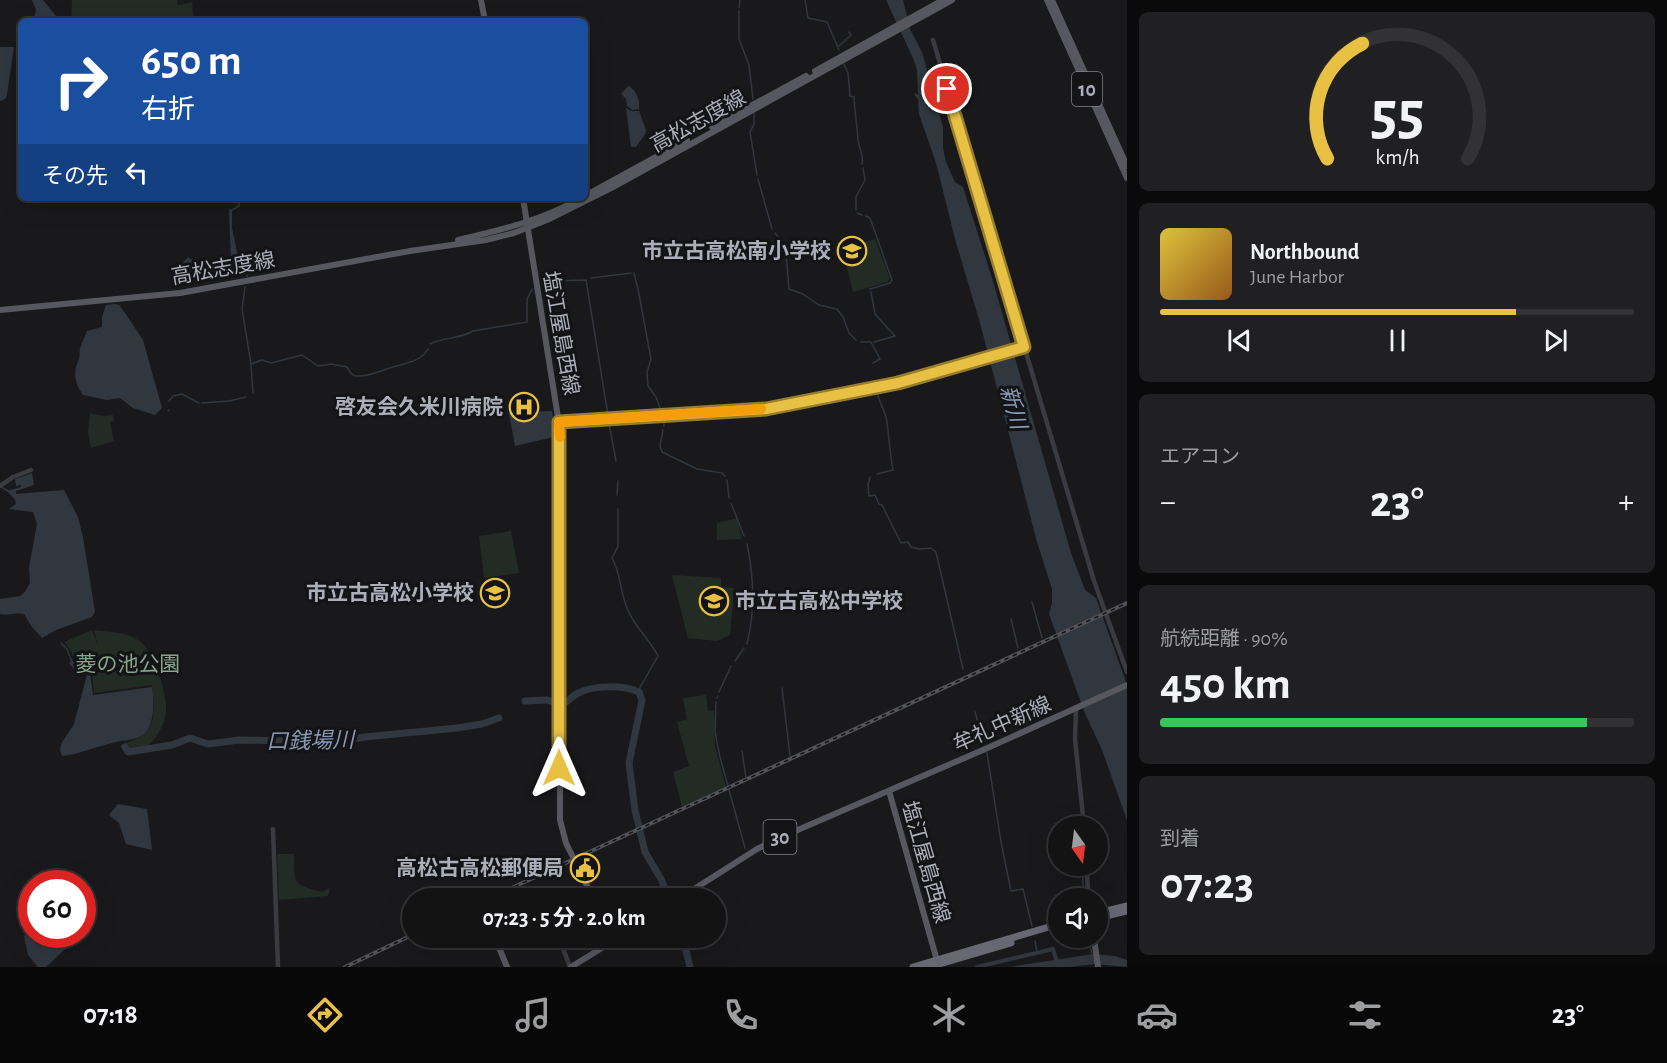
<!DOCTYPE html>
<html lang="ja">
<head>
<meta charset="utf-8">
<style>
	:root { --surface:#131314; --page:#202022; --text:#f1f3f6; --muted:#9d9ea0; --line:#323234; --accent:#e8c144 }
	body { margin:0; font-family:"Alegreya Sans","Noto Sans JP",sans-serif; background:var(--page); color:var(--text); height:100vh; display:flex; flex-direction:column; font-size:22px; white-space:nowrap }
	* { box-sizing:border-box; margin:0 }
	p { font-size:20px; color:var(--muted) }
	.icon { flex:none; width:33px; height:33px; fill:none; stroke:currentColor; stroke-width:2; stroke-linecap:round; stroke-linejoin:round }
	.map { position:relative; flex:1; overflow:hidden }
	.panel { display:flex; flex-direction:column; gap:12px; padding:12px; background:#0a0a0b; width:540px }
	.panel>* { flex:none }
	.guide { position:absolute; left:18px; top:18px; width:570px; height:183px; border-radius:9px; box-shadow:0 6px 24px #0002,0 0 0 2px var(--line); background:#1a4fa0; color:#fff; overflow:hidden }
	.needle { width:39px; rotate:166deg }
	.controls { position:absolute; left:1048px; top:816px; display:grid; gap:12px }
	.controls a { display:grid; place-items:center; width:60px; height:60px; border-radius:50%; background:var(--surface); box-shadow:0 6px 24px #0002,0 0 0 2px var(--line); font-size:30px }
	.speed { position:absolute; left:18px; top:870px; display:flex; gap:12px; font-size:30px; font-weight:700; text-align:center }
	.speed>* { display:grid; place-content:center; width:78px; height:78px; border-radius:50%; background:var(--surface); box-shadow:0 6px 24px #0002,0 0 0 2px var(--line); line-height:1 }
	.speed .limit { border:9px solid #d22; background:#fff; color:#111 }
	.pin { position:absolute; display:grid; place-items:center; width:51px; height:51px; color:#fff; margin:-26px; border:3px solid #fff; border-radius:50%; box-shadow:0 2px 6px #0007 }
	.me { position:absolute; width:66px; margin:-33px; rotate:0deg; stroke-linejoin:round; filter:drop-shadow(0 0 4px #0008) }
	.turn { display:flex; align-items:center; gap:21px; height:126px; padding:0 24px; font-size:27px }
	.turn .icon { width:78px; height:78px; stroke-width:2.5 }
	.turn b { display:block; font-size:42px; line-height:51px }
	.then { display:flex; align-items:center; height:57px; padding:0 24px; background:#0003; gap:12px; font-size:22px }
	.big { font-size:45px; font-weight:700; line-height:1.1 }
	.panel .card { flex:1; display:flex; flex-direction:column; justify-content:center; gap:9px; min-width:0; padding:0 21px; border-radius:9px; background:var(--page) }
	.panel .dial { align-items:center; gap:0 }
	.dial svg { height:156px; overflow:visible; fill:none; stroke:var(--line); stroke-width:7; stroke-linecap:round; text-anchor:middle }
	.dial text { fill:var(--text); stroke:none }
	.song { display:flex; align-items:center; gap:18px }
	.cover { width:72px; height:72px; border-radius:9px; background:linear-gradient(135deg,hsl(50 70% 55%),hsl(30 70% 35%)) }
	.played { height:6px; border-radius:3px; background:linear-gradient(90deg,var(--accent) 75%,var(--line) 75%) }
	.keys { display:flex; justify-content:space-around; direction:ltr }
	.heat { display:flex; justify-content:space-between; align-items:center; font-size:33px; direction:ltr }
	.charge { height:9px; border-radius:4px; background:linear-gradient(90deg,#34c759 90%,var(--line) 0) }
	.trip { position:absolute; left:402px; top:888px; width:324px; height:60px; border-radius:30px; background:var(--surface); box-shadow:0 6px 24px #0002,0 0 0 2px var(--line); font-weight:700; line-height:60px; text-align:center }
	.dock { display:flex; height:96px; justify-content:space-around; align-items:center; background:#080808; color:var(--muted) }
	.dock .icon { width:42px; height:42px }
	.dock .active { color:var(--accent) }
	.dock b { font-size:27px; color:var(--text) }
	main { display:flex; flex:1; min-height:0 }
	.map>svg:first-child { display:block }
</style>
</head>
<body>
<main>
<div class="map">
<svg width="1127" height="967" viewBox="0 0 1127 967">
	<rect width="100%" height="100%" fill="#19191b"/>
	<g fill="#232b25">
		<path d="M72,0H177L178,5L192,2L194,21H71Z"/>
		<path d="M875,239L890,278L887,282L853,292L842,248Z"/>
		<path d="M90,413L104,416L113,415L114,421L110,422L114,441L91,448L88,432Z"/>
		<path d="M737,518L742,539L717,540V523Z"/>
		<path d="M511,531L519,573L484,578L479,536Z"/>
		<path d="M672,575L721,578V587L734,588L730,635L717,641L688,638Z"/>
		<path d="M92,630L98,646L94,630C109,632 130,632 142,643C154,655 168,695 166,712C165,723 156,741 146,747C141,749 133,749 128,750L125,743C158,734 155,713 152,685L94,693L92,674L84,667L103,658L82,666C71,658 73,651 64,642Z"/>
		<path d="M706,695L708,711L714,710L715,746L726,787L682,807L673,772L689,766L677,722L687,719L683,698Z"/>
		<path d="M277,854H294C295,883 290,884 322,892L330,888L328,896L279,900Z"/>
	</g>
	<g fill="#30373f">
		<path d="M32,0H43L60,21H34L36,10Z"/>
		<path d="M886,0H903L910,29L922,52L943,127V148L946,162L955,182L963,187L992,278L1071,553L1085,590L1096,598L1127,685V820L1102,750L1084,711L1049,614L1052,603V589L1037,542L980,323L955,239L936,163L919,114L918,100L914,94L915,93L918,95L917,70L913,58Z"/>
		<path d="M0,47H14L7,95L5,99L0,101Z"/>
		<path d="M628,86C637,90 640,100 639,109L632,110L627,106L626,99L621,94Z"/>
		<path d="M626,108L631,111H639L646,130L645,134L636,147H631Z"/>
		<path d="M229,209L232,210V228L241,272L240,275L195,279L182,264L188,257L205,268L231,261Z"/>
		<path d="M115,304L119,305L125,313L143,340L162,408L155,415L133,408L120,398L107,400L83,395C74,382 73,372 79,359C80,356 79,352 80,349C81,343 85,337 87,331L102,327V317L106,305Z"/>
		<path d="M552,411L556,433L554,437L515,446L509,413Z"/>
		<path d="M32,473L34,485L16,491V494L64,490L78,517L83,537L95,612L92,617L56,630L42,638L32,627L24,614C16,612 7,616 0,614V599L20,596L24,593L30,583L29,568L37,524L33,512L9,509L16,504L15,500L7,491L21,487V485L16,486L15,479Z"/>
		<path d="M72,660L90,673L93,695L152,687C154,701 156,730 139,737C130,741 121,740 112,743C95,747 80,754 62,756L60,750L61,744L74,724L87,675H79L69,663Z"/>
		<path d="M118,804L147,809L152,850L126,844L119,823L109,815Z"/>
		<path d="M31,931L32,934L79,936L46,967H38L28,955L24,936Z"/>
		<path d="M1093,954L1115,956L1127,960V967L1094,964L1070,967H1010Z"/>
	</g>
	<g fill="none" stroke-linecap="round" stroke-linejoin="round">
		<g stroke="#30373f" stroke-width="1.5">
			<path d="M805,0L808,18L827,22L839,50"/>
			<path d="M739,8L740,0"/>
			<path d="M739,11V39L749,65L753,99"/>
			<path d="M839,46L851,35L849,32"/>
			<path d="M844,64L848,73L850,96L854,97C855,112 857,126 858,140C859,149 864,155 862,164"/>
			<path d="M754,113V124L750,132L757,175"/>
			<path d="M758,179L772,229"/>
			<path d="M856,210V197L865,180L863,168"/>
			<path d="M230,211L239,206V198"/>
			<path d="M857,213L862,215"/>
			<path d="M866,216L870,218L892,280L890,283L870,289"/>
			<path d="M775,233L782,242L785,251"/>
			<path d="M786,254L789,289L803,294L819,305L837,309L843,317L849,333L856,340"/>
			<path d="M246,269L247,276"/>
			<path d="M634,273L638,289L651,359L647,372L648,386L656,397L662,413"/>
			<path d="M591,278L631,273"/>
			<path d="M550,281L586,280L608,415"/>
			<path d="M245,287L242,309L251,364L262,360L271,363L302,355L318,366L331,364L347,367C350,371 351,376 357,376C369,377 379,371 390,368C403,363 420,363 428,349"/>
			<path d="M871,292L875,314L895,336L874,342"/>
			<path d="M861,342H871L880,359L873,363"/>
			<path d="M430,344C444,337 460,339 473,331L527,322V299L532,289"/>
			<path d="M251,365L253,393"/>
			<path d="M169,401L173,396L182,394L199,403"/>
			<path d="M202,403L229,401L246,397"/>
			<path d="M168,411L169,410"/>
			<path d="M663,418L664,426"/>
			<path d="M609,423L616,461"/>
			<path d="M663,430L660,446L662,452L697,469L722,473L725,476"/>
			<path d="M877,474L893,470C890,454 889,438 887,422C885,409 878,402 877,390"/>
			<path d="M870,477L868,485L869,496L875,495L879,504L882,505L901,543L908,542L911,547L919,549L931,548L936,552L963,669"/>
			<path d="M727,480L729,498"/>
			<path d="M1,487L10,492"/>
			<path d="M617,495L618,481"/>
			<path d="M731,503L744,536"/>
			<path d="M618,509V546L612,558C621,574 620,592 627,608C634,627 650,639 658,656L638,691"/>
			<path d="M1032,602L1042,638"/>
			<path d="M1011,619L1018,648"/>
			<path d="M61,643L67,649L72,662"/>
			<path d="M747,644C755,611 754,577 747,544"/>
			<path d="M735,661L744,648"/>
			<path d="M782,688L790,756"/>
			<path d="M719,692L731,666"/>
			<path d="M717,698L718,696"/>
			<path d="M716,702L715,732L720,757L745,848"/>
			<path d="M975,712L984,744"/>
			<path d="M742,751L746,778"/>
			<path d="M987,753L1001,842L1011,891L1023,889L1032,926"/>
			<path d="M1079,822V826"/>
			<path d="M1082,866L1084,898"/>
			<path d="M1088,938L1092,954"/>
			<path d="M1035,941L1037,952"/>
		</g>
		<path stroke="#30373f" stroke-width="4" d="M977,967L1053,949L1057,962"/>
		<g stroke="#30373f" stroke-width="7">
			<path d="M525,701L547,700L556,703"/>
			<path d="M566,702C570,699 574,695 578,693C594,685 623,685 639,692L642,700L629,763L635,810L645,852L661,879L669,898"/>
			<path d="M334,742L365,737L457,728L482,724L499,718"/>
			<path d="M125,747L128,752L172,745L190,738L208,744L239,740L286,741L305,738"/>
			<path d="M683,938L690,967"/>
		</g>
		<g stroke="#3a3b40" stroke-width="4.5">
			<path d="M933,40L1094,581L1127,672"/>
			<path d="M559,422L766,409L898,383L1024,347"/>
			<path d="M0,486L13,477L31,470"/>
			<path d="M1076,709L1075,739L1084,826"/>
			<path d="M273,829L278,967"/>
			<path d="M1087,866L1088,898"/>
			<path d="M559,938L570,967"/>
		</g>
		<g stroke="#57585f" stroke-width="6">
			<path d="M481,0L485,21"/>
			<path d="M1047,0L1127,178"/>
			<path d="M1052,0L1127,166"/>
			<path d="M815,71L943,0"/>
			<path d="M712,127L806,76"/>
			<path d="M585,196L687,140"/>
			<path d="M523,198L560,430V820L566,843L593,898"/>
			<path d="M458,240C502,230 542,220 581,198"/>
			<path d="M0,310L180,293L410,251L486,240L514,233L547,220L613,187L952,0"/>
			<path d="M889,791L938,964"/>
			<path d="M680,898L757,849L779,838L983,750L1127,685"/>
			<path d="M495,938L507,967"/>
			<path d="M1094,938L1098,967"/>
			<path d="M571,967L618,938"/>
		</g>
		<g stroke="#676871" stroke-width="7">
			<path d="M1098,913L1127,906"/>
			<path d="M1098,918L1127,911"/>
			<path d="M913,967L1059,924"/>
			<path d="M929,967L1011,943"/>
		</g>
		<g stroke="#525359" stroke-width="4">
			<g id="rail">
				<path d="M490,898L1127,603"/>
				<path d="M345,967L412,935"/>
			</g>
		</g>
		<use href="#rail" stroke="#141416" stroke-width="1.5" stroke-dasharray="4.5" stroke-linecap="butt"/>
	</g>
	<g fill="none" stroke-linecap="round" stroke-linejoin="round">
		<g stroke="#977d2c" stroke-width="15">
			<path id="route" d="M559,768V422L766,409L898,383L1024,347L947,89"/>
		</g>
		<use href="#route" stroke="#e8c144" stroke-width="10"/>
		<path stroke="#f59e0b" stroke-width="10" d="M560,437L559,422L761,409"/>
	</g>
	<defs>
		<g id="school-ring" transform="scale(1.5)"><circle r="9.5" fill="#141416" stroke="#e8c144" stroke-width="1.5"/><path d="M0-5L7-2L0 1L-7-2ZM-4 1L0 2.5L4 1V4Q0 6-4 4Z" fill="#e8c144"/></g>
		<g id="hospital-ring" transform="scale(1.5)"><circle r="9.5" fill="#141416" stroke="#e8c144" stroke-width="1.5"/><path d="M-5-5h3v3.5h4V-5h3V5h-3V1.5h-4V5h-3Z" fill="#e8c144"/></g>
		<g id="civic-ring" transform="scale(1.5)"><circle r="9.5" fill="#141416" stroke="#e8c144" stroke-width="1.5"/><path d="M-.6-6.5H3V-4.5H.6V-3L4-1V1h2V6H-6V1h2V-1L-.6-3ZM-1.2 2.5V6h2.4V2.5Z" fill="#e8c144"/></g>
	</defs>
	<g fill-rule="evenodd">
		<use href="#school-ring" x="852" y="251"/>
		<use href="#hospital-ring" x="524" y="407"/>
		<use href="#school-ring" x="495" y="593"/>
		<use href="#school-ring" x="714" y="601"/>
		<use href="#civic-ring" x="585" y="868"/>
	</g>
	<g text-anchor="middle" stroke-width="6" stroke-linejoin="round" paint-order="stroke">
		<g fill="#141416" stroke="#7e8089" stroke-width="1.5">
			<rect x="1072" y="72" width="30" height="34" rx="4.5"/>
			<rect x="763.5" y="820" width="33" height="34" rx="4.5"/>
		</g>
		<g font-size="20" font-weight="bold" fill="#acafba">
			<text x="1087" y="96">10</text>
			<text x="780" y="844">30</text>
		</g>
		<g font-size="21" fill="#acafba" stroke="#141416">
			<text transform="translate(698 121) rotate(-29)" y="7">高松志度線</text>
			<text transform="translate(223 268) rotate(-10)" y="7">高松志度線</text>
			<text transform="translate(561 333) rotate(80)" y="7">塩江屋島西線</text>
			<text transform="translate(1002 724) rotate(-24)" y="7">牟礼中新線</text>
			<text transform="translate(926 862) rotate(74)" y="7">塩江屋島西線</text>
		</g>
		<g font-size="21" font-weight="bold" fill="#acafba" stroke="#141416" text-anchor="end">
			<text x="831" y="258">市立古高松南小学校</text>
			<text x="503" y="414">啓友会久米川病院</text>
			<text x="474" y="600">市立古高松小学校</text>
			<text x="735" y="608" text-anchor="start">市立古高松中学校</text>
			<text x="564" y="875">高松古高松郵便局</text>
		</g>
		<g font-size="21" fill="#85a48a" stroke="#141416">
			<text x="128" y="671">菱の池公園</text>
		</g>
		<g font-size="22" font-style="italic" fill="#8699b3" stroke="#141416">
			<text transform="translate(1014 407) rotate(74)" y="8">新川</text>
			<text transform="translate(310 740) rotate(-1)" y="8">口銭場川</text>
		</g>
	</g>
</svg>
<div class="controls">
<a><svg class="needle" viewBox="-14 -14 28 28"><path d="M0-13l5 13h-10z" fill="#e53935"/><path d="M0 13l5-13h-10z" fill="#9d9ea0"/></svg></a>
<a><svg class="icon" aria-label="sound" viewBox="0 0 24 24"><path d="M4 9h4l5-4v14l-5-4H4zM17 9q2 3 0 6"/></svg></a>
</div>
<div class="speed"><div class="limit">60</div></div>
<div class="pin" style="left:947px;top:89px;background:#d93025"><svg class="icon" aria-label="arrive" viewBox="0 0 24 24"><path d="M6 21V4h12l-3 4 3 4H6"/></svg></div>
<svg class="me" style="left:559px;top:768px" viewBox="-20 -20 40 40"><path d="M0-17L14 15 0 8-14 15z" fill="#e8c144" stroke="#fff" stroke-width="4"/></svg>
<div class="trip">07:23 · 5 分 · 2.0 km</div>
<div class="guide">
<div class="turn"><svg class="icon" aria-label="right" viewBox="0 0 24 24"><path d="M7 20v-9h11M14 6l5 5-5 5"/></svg><div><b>650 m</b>右折</div></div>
<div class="then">その先<svg class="icon" aria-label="left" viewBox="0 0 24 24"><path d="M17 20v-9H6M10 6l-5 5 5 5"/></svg></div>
</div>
</div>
<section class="panel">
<div class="card dial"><svg viewBox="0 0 100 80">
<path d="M14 69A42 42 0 1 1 86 69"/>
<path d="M14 69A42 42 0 0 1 32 10" stroke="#e8c144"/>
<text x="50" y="56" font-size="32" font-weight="700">55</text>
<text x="50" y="72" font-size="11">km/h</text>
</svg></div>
<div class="card">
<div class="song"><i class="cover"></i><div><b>Northbound</b><p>June Harbor</p></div></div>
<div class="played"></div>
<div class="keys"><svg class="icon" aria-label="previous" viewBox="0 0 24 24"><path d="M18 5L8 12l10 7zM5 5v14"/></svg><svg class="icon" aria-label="pause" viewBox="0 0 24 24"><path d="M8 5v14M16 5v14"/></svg><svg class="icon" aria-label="next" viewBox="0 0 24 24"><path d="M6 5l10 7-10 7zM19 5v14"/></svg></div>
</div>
<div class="card"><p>エアコン</p>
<div class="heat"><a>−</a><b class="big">23°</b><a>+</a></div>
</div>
<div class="card"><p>航続距離 · 90%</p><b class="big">450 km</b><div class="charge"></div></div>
<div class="card"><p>到着</p><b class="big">07:23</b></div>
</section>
</main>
<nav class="dock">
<b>07:18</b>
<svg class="icon active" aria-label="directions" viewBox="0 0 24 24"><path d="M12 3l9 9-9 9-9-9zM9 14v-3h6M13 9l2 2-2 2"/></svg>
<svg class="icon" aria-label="music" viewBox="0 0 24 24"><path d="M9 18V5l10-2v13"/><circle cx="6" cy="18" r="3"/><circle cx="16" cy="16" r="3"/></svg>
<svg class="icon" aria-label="phone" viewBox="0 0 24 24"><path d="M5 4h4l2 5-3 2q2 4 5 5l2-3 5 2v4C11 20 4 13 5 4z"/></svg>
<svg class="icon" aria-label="climate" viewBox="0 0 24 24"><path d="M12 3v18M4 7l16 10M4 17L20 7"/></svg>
<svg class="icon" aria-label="car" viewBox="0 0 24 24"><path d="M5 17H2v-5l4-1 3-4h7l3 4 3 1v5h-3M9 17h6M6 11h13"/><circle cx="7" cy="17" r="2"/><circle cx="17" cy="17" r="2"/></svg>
<svg class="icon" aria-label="filters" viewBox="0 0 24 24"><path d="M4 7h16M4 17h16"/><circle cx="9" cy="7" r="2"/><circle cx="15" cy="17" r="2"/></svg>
<b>23°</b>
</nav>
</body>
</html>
